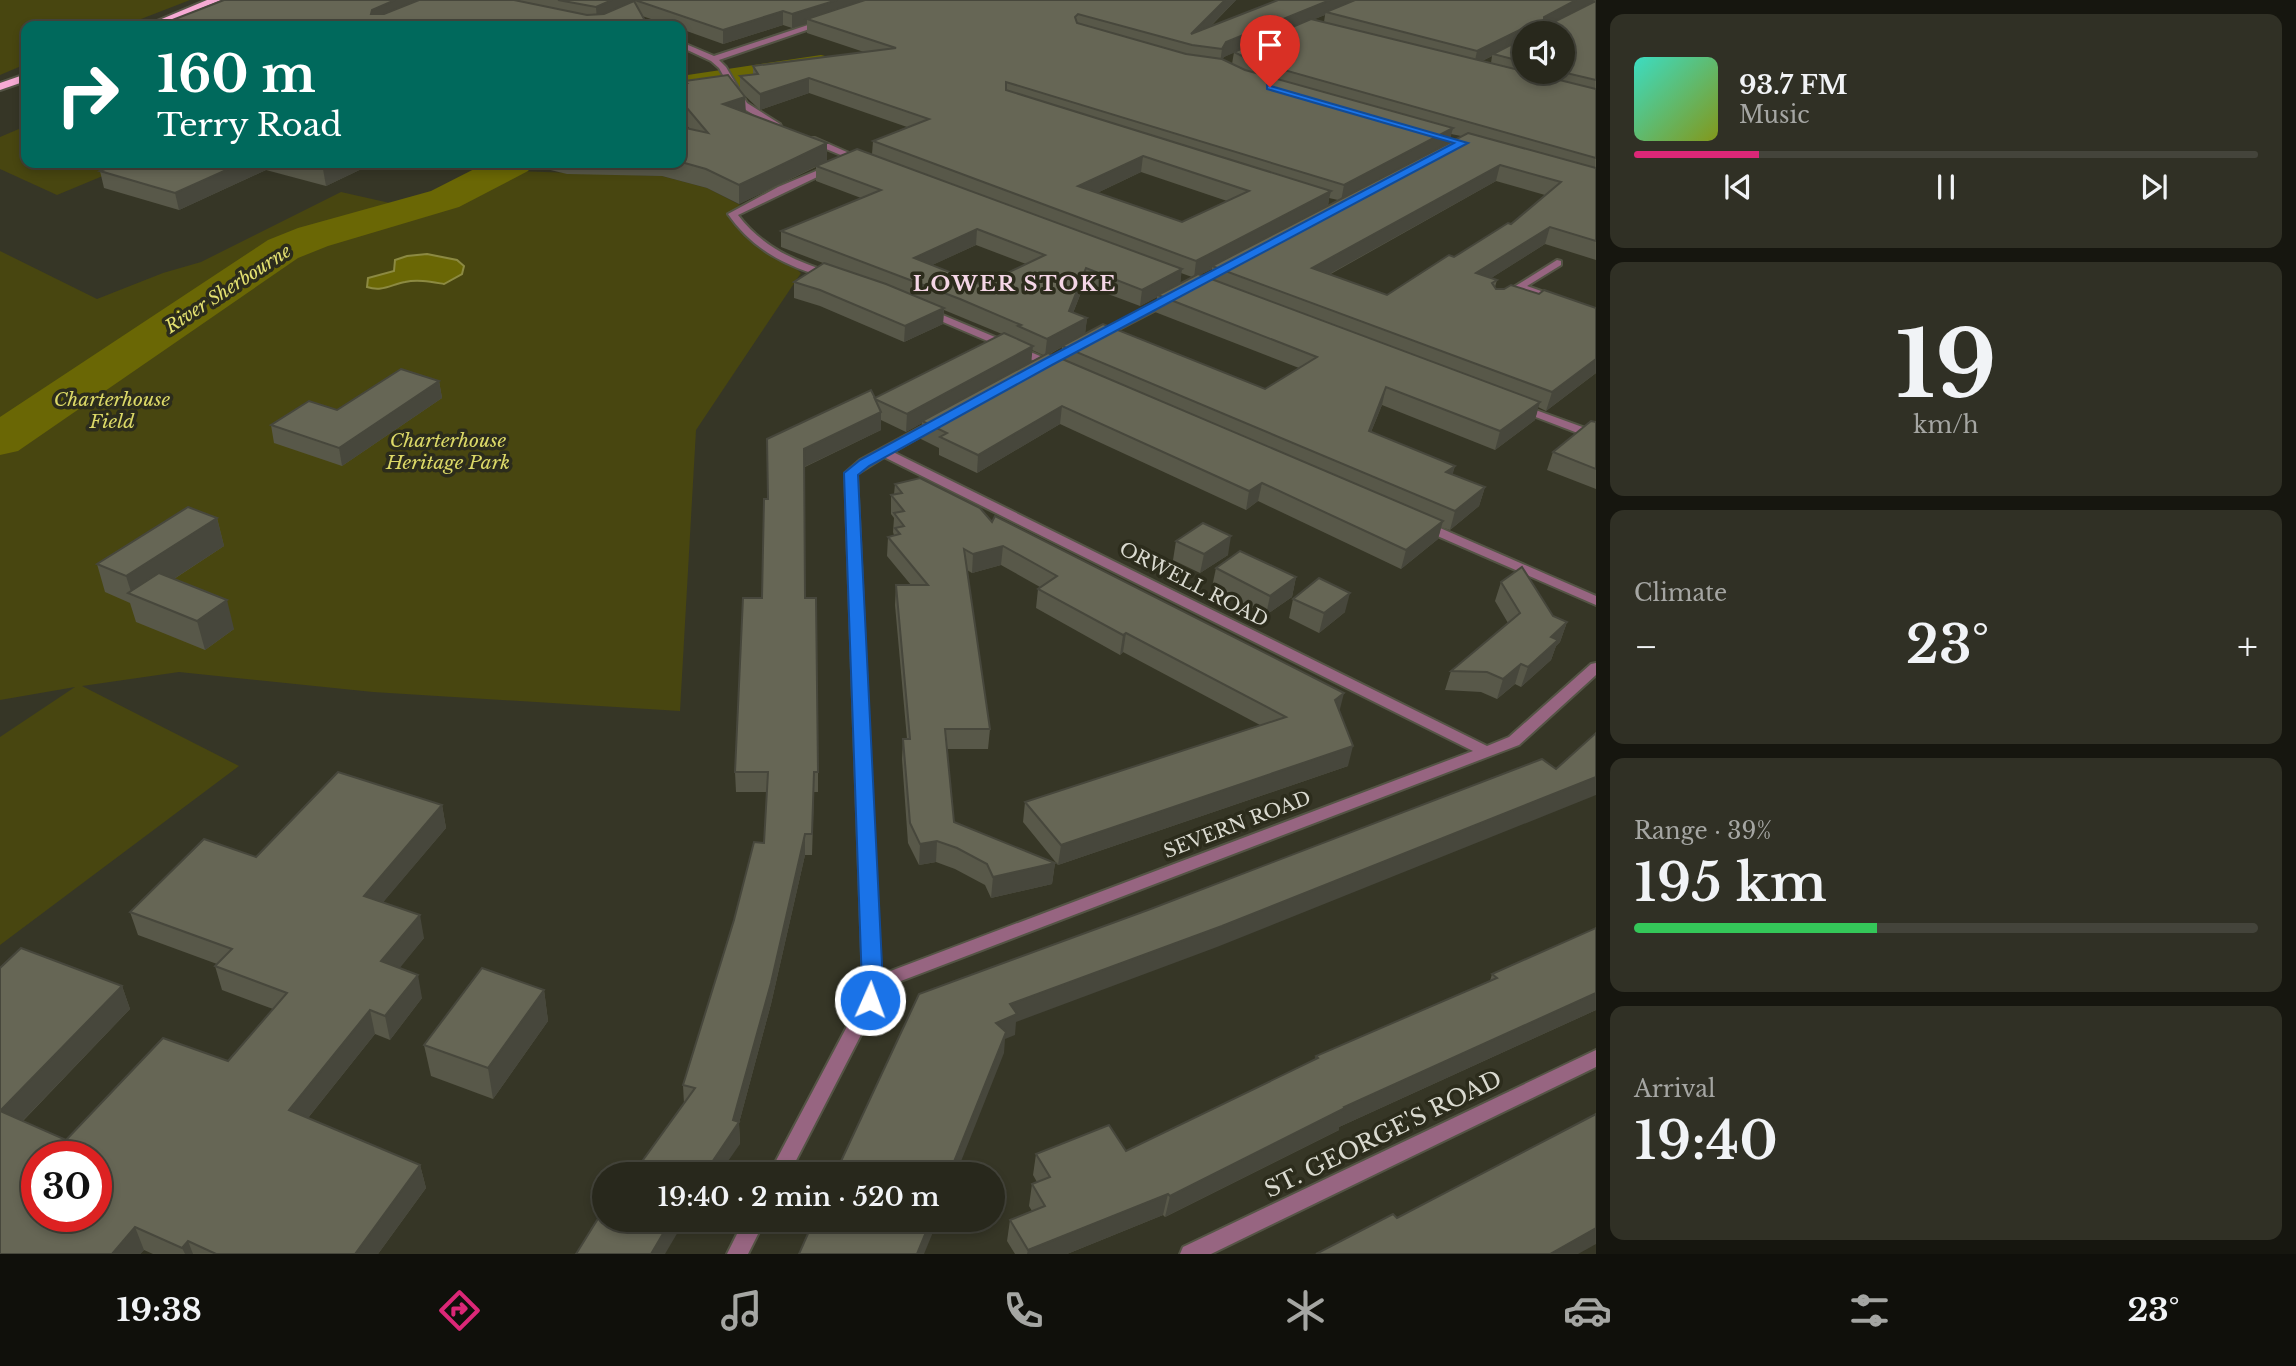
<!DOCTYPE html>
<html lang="en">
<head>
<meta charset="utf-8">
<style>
	:root { --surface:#28281c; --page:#303025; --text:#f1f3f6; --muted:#a5a6a3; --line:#44443b; --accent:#db2777 }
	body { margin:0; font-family:"Libre Baskerville",serif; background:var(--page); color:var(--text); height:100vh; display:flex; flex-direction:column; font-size:26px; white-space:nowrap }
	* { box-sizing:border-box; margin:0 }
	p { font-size:23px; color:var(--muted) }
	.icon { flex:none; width:38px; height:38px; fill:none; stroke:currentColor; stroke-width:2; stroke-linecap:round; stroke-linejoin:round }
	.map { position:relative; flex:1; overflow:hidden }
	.details { display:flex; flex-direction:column; gap:14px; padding:14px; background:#16160f; width:700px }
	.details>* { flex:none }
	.top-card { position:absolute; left:21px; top:21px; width:665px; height:147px; border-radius:14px; box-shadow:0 4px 10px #0003,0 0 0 2px var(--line); background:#00695c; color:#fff; overflow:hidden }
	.fabs { position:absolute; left:1512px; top:21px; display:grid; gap:14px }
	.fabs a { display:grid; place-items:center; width:63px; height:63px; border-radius:50%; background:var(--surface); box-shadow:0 4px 10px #0003,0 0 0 2px var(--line); font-size:35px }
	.speed { position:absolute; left:21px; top:1141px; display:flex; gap:14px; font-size:35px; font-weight:700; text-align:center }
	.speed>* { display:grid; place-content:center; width:91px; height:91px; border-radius:50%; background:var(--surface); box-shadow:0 4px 10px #0003,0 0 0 2px var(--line); line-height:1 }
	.speed .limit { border:10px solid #d22; background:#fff; color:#111 }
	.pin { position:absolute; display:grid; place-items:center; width:60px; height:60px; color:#fff; margin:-72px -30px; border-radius:50% 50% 50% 0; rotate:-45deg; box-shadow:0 0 7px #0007 }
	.pin .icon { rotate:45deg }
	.me { position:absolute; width:77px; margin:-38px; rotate:2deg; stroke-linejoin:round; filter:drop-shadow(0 0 5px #0008) }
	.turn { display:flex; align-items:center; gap:24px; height:147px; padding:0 21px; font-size:32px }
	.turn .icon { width:91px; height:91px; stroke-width:2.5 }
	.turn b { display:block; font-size:49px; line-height:60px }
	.big { font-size:52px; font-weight:600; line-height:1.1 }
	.details .tile { flex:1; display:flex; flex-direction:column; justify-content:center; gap:10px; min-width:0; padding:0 24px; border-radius:14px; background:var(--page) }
	.details .dial { align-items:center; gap:0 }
	.dial b { font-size:91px; line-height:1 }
	.song { display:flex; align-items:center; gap:21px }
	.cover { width:84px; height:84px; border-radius:10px; background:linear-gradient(135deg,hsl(170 70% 55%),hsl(70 70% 35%)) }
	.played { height:7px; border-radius:4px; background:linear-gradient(90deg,var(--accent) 20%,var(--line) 20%) }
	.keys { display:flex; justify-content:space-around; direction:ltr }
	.heat { display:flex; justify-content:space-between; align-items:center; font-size:38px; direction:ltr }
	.charge { height:10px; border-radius:5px; background:linear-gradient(90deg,#34c759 39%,var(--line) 0) }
	.trip { position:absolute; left:592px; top:1162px; width:413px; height:70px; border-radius:35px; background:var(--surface); box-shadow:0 4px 10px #0003,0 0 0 2px var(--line); font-weight:600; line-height:70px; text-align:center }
	.menu { display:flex; height:112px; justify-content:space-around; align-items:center; background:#10100b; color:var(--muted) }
	.menu .icon { width:49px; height:49px }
	.menu .on { color:var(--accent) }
	.menu b { font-size:32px; color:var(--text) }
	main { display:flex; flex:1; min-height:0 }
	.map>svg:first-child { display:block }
</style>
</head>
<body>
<main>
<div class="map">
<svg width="1596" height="1254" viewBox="0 0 1596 1254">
	<rect width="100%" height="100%" fill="#363626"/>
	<g fill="#484610">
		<path d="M0,0H190L123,26H26V64L0,75Z"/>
		<path d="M26,126V163H134L57,195L0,169V137Z"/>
		<path d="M482,170L662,176L707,188L742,206L733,214L801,273L696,430L680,711L373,692L179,672L82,686L239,766L0,945V737L75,687L0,700V251L97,299L163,273L201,262L341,192L412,208Z"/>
	</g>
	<path fill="#6a6705" stroke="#8c8a42" stroke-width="2" d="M427,254L457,260L464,266L462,274L444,284C432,282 418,279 405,282C390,285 382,292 367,287L368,278L394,271L395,260L407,256Z"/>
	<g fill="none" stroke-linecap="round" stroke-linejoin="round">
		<g fill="#6a6705" fill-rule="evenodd">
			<path d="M821,55L833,58L838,65L833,72L681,96V76Z"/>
			<path d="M486,163H534L528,171L459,207L328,246L298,258L18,451L0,455V417L268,240L298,228L431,191Z"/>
		</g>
		<g stroke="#545445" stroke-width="4">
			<g id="minor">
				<path d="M820,21L827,23L719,60L726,67L747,103L780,124L781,126L777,129L741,107L719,68L711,61L681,47V42L714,56Z"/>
				<path d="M809,138H815L865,160L858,162L809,142Z"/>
				<path d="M828,166L836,168L738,215C762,247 795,261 832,273V277L828,278C787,267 753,250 728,214L778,187Z"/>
				<path d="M1557,260L1561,261V265L1527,286L1555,296V300H1547L1520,291L1514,293L1509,290Z"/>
				<path d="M1171,295L1176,298L1175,300L1100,339H1092L1091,337Z"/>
				<path d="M926,308L1059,364L1061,366L1059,368H1051L922,313V309Z"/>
				<path d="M1519,404L1596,432V440L1515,409L1513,407Z"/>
				<path d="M936,419L940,421V425L893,452L1487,746L1509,737L1591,664L1596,663V675L1519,745L880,989L879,1000L789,1174H769L861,1000L863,985L845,473L860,460ZM884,457L1473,751L880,975L857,474Z"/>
				<path d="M1424,521L1596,596V605L1419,528L1418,525L1419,522Z"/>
				<path d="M1596,1050V1067L1211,1254H1180L1183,1247Z"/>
				<path d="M744,1220H765L748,1254H727Z"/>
			</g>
		</g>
		<g stroke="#545445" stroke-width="4">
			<g id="trunk">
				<path d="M207,0H221L158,26H145Z"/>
				<path d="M26,74V81L0,90V83Z"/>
			</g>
		</g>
		<use href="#minor" fill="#976581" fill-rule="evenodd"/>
		<use href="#trunk" fill="#f6aad4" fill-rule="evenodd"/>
	</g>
	<g fill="#585849" fill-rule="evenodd">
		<path d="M224,0H1236L1211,26L1278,0H1596V260L1545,244L1491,278L1497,280L1495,287L1496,289L1539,294L1596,308V373L1546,411L1538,407L1535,420L1495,450L1382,405L1371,432L1455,466L1452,474L1485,487L1479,506L1450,530L1441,527L1438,539L1401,569L1258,501L1246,510L1060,424L977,473L939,455V448L921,439L922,423L906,432L881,420V430L805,467V598L818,772V792H814L812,855H805L771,1004L739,1123L740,1144L635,1171L684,1104L683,1085L764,843L767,792H736L735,772L762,598L768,499L875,398L1002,334L944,310L943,324L904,342L820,306L794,298V282L823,263L781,247V231L861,198L816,181V167L739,204L707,188L662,176L567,174L534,166V163H681L690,129L681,118V83H685V81L740,91V76L753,74V66L864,52L807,33V24L792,28L783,25L723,44L681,29V26H672L642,16L648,26ZM1325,15L1324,22L1314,19L1322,16ZM1524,33H1563V72H1524ZM1234,52L1232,64L1222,59L1224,57ZM1492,56L1491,63L1482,61ZM741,92L760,110L809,93L907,127L873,141L872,154L827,161L746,113ZM1451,134L1461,136L1449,143ZM1141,172L1227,201L1182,222L1097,193ZM1496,181L1545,195L1511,224L1387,295L1329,275ZM1329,198L1338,200L1328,206ZM976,245L1026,264L982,285L932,265ZM1212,269L1210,279L1199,275ZM1181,273L1192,277L1180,284ZM1084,285L1140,306L1157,297L1155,312L1299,368L1265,389L1085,333L1087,318L1073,313ZM1062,347L1061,358L1050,354ZM1032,350L1043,355L1031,362Z"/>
		<path d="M120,163H374L326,186L266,170L179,210L104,188L100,171Z"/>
		<path d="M439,381L442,398L342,466L274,443L271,425L337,410Z"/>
		<path d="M1596,422V489L1547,470L1553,452Z"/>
		<path d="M895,484L992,522L1339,711L1348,766L1058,865L1023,822L1025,802L1260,725L1123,652L1120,655L1036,608L1038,589L1040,587L1001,565L972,573L967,570L990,729L988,749H947L954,822L1055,863L1052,884L991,898L985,885L955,869L936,862L919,865L908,843L902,759L903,739H907L895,605L896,585H911L887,556L888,537L894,535L893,532L894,518L891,514V495L894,494Z"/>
		<path d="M217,518L224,546L174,579L234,629L205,650L136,622L130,603L105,592L97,564Z"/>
		<path d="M1176,541L1228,555L1200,573L1173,560Z"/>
		<path d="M1216,568L1296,577L1292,597L1266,615L1212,587Z"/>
		<path d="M1501,582L1553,616L1567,622L1560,642L1556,646L1551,660L1521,687L1515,684L1497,699L1481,692L1445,690L1451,671L1508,623L1495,601Z"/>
		<path d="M1293,599L1345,612L1319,633L1289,618Z"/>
		<path d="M442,805L446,828L383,902L424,938L399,968L422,998L390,1040L375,1034L308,1118L420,1165L426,1188L378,1254H153L144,1250L140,1254H0V968L122,986L130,1009L23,1121L66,1140L228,1061L273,1009L222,990L215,966L217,964L138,935L130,912L256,857Z"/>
		<path d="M1596,928V1010L1339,1127V1130L1165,1217L1163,1215L1067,1254H1015L1007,1241L1010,1220L1032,1211L1029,1206L1032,1184L1037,1182L1033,1175L1036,1154L1126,1151L1315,1059L1316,1056L1490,981L1492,974Z"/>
		<path d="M544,990L548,1021L493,1099L431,1076L424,1045Z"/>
	</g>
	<g fill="#47473c">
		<path d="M395,0H430L373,26L371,14L372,10Z"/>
		<path d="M612,0H635V3L597,21L596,7Z"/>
		<path d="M837,0H879L807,19V24L792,28V14Z"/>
		<path d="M1225,0H1236L1191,46V34Z"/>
		<path d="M1330,0H1361L1326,12L1325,15L1224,57L1220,63L1222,49L1226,42Z"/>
		<path d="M1576,0H1594L1593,2L1541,31L1544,17Z"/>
		<path d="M783,11V25L723,44V30Z"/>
		<path d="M1528,26L1526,33H1524V41L1493,54L1492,56L1474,65L1477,51Z"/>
		<path d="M809,78V93L760,110V94Z"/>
		<path d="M745,97L746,115L723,104Z"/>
		<path d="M1453,128L1449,144L1341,201L1344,185Z"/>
		<path d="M827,143V161L739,204V185Z"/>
		<path d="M1143,156L1141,172L1076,203L1078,186Z"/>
		<path d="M242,163H265L266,170L179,210L175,193Z"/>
		<path d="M338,163H374L326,186L323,169Z"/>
		<path d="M1500,165L1496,181L1308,286L1312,268Z"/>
		<path d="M1331,191L1327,208L1212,266V269L1194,278L1196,261Z"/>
		<path d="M1550,227L1545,244L1471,291L1476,273Z"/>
		<path d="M977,229L976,245L913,274L914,258Z"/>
		<path d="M1086,268L1084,285L1067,328L1069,311Z"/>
		<path d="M1182,269L1180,285L1158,295L1157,297L1140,306L1142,290Z"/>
		<path d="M944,308L943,324L904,342L905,326Z"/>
		<path d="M1087,318L1085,335L1062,346V347L1045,356L1047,339Z"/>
		<path d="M1033,346L1031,363L922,421V423L906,432L907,414Z"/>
		<path d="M1596,359V373L1546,411L1552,392Z"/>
		<path d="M439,381L442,398L342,466L339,448Z"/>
		<path d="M1386,387L1382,405L1364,449L1369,431Z"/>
		<path d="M1540,402L1535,420L1495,450L1500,431Z"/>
		<path d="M1062,406L1060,424L977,473L978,455Z"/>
		<path d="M881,412V430L804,467V449Z"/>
		<path d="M1455,466L1450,484L1446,472Z"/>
		<path d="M1262,483L1258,501L1246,510L1249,491Z"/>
		<path d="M1485,487L1479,506L1450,530L1455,511Z"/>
		<path d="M217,518L224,546L143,599L132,595L126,576Z"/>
		<path d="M1443,521L1438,539L1401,569L1406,550Z"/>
		<path d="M1231,536L1228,555L1200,573L1204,554Z"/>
		<path d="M1003,546L1001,565L972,573L973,554Z"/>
		<path d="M1296,577L1292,597L1266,615L1270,596Z"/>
		<path d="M1350,593L1345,612L1319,633L1324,613Z"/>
		<path d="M227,600L234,629L205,650L197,621Z"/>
		<path d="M1567,622L1560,642L1556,646L1551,660L1521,687L1528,667L1551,637Z"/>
		<path d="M1126,633L1123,652L1120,655L1123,635Z"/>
		<path d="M1521,664L1515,684L1497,699L1503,679Z"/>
		<path d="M1344,693L1339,713L1335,700Z"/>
		<path d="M1353,746L1348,766L1058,865L1061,845Z"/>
		<path d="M1596,777V795L1217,947L1016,1022L1015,1035L1005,1039L1004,1053L956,1174H949L996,1023L1010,1004Z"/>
		<path d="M442,805L446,828L369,919L364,896Z"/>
		<path d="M805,834V855L771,1004L739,1123L740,1144L719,1174H704L733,1120Z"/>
		<path d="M937,841L936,862L919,865L920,844Z"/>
		<path d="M1055,863L1052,884L991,898L993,877Z"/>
		<path d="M420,915L424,938L386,985L381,961Z"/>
		<path d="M418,975L422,998L390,1040L385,1016Z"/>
		<path d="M122,986L130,1009L10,1134L0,1111Z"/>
		<path d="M544,990L548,1021L493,1099L488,1068Z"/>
		<path d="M1596,993V1010L1339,1127V1130L1165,1217L1170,1196L1344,1107Z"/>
		<path d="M370,1010L375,1034L296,1133L289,1110Z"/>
		<path d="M420,1165L426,1188L378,1254H355Z"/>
		<path d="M1168,1194L1163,1215L1067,1254H1027L1028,1250Z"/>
		<path d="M671,1220H685L665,1254H651Z"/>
		<path d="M931,1220H938L924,1254H917Z"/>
		<path d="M135,1227L144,1250L140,1254H112Z"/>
		<path d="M1596,1228V1244L1578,1254H1550Z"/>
		<path d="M188,1241L193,1254H185L182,1248Z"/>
	</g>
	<g fill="#665" stroke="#47473c" stroke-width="2" fill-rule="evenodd">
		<path d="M224,0H395L372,10L371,14H384L419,0H514L587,15L604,14L634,1L648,26H157Z"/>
		<path d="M558,0H612L596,7Z"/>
		<path d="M635,0H837L792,14L783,11L723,30Z"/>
		<path d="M865,0H1225L1191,34L1278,0H1330L1226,42L1222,49L1192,45L1078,14L1075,17L1077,23L1186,54L1222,59L1245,70L1453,128L1344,185L1006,82V90L1331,191L1196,261L873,141L929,119L809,78L760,94L740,76L758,74L753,66L896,48L807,19ZM1143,156L1249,191L1182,222L1078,186Z"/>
		<path d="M1355,0H1576L1544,17V21H1556L1596,1V80L1562,72L1563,33H1529L1528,26L1477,51L1326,12Z"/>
		<path d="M1311,19L1596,89V158L1252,61L1234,52Z"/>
		<path d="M1524,38V62L1493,54Z"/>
		<path d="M728,75L745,97L723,104L827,143L739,185L706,169L681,162V127L708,133L681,101V83H687L685,81Z"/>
		<path d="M1468,133L1596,168V241L1550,227L1476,273L1497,280L1492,283L1496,289H1504L1511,285L1539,294L1544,290L1596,308V359L1552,392L1212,266ZM1500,165L1561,182L1511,224L1508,223L1454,257L1449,255L1387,295L1312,268Z"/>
		<path d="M857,149L1182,269L1142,290L1086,268L1069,311L1087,318L1047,339L1018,326L1021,325L960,299L781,231L881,190L816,166ZM977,229L1045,255L982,285L914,258Z"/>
		<path d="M120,163H242L175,193L100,171Z"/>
		<path d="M298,163H338L323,169Z"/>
		<path d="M824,263L886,284L944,308L905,326L820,290L794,282Z"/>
		<path d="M1198,274L1540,402L1500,431L1386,387L1369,431L1455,466L1446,472L1485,487L1455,511L1062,346L1103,324L1265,389L1317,357L1158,295Z"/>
		<path d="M1004,333L1033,346L907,414L875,399L881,412L804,449L805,598H816L818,772H814L812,834H805L771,983L733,1120L739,1122L704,1174H625L629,1169L635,1171L695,1088L683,1085L734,920L754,842L764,843L768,772H735L743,598H762L764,499H768L767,439L871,390L875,398Z"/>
		<path d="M1048,353L1443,521L1406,550L1262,483L1249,491L1062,406L978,455L940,437L947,433L922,421Z"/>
		<path d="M401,369L439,381L339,448L271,425L309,401L337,410Z"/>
		<path d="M1591,421L1596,422V469L1553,452Z"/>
		<path d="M920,478L980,508L992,522L995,516L1344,693L1335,700L1353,746L1061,845L1025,802L1286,717L1126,633L1123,635L1038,589L1057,576L1003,546L973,554L964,549L990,729H945L954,822L1055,863L993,877L987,864L957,848L937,841L920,844L910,823L903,739H910L896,585H928L888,537L900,534L895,528L904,526L894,513L904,511L891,495L902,493L895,484Z"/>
		<path d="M188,507L217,518L126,576L97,564Z"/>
		<path d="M1203,523L1231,536L1204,554L1176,541Z"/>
		<path d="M1240,551L1296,577L1270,596L1216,568Z"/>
		<path d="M1522,567L1553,616L1567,622L1551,637L1558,640L1528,667L1521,664L1503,679L1487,672L1451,671L1520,613L1501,582Z"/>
		<path d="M159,573L227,600L197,621L128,593Z"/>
		<path d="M1319,578L1350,593L1324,613L1293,599Z"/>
		<path d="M1596,733V777L1222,926L1010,1004L1017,1014L996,1023L1006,1032L949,1174H835L919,994L1148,910L1542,759L1556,769Z"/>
		<path d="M338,772L442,805L364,896L420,915L381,961L418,975L385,1016L370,1010L289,1110L420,1165L355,1254H216L188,1241L182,1248L135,1227L112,1254H0V1111L66,1140L163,1038L228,1061L287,993L215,966L232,949L130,912L204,839L256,857ZM37,1157H96V1216H37Z"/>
		<path d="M1596,928V993L1344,1107L1345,1108L1170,1196L1168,1194L1028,1250L1010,1220L1045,1206L1032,1184L1050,1177L1036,1154L1109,1125L1126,1151L1318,1058L1316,1056L1497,978L1492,974Z"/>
		<path d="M21,948L122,986L0,1111V968Z"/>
		<path d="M482,968L544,990L488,1068L424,1045Z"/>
		<path d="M1596,1114V1228L1550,1254H1316L1393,1214L1397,1218Z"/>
		<path d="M604,1209V1220H671L651,1254H576Z"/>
		<path d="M814,1220H931L917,1254H799Z"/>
	</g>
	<path fill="#1a73e8" stroke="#114b97" stroke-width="2" d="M1267,85L1468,143L1052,365L869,466L858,475L883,985L878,1006L870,1008L863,1006L860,1000L862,985L844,473L860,460L1043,360L1454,143L1267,89Z"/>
	<g text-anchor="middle" stroke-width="7" stroke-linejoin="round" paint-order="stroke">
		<g font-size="18" font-style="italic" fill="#e4e170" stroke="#2c2c1c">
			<text transform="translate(228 289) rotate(-33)" y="6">River Sherbourne</text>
		</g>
		<g font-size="19" font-style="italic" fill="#dbd867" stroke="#2c2c1c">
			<text x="112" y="406">Charterhouse<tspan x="112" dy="22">Field</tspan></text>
			<text x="448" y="447">Charterhouse<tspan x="448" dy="22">Heritage Park</tspan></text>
		</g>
		<g font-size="19" fill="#dadad0" stroke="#2c2c1c">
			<text transform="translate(1194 584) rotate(27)" y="7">ORWELL ROAD</text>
			<text transform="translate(1237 824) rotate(-21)" y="7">SEVERN ROAD</text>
		</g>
		<g font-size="21" font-weight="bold" letter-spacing="2" fill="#f5d6e6" stroke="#2c2c1c">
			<text x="1015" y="291">LOWER STOKE</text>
		</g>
		<g font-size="23" fill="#dadad0" stroke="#2c2c1c">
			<text transform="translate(1383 1134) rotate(-26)" y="8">ST. GEORGE'S ROAD</text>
		</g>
	</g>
</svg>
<div class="fabs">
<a><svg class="icon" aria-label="sound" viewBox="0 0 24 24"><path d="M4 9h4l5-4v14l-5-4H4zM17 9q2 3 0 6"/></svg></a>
</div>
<div class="speed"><div class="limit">30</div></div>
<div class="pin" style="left:1270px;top:87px;background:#d93025"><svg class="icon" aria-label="arrive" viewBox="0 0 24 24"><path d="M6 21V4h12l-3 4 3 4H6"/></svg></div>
<svg class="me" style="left:870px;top:1000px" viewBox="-20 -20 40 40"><circle r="17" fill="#1a73e8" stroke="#fff" stroke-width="3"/><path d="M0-11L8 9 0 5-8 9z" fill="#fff"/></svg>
<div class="trip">19:40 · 2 min · 520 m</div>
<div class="top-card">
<div class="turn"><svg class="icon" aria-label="right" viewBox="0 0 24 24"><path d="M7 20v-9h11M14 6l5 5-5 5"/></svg><div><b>160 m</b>Terry Road</div></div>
</div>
</div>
<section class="details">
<div class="tile">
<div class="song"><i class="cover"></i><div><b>93.7 FM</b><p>Music</p></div></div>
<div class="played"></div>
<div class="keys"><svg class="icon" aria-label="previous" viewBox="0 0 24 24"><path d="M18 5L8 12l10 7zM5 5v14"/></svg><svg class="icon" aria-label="pause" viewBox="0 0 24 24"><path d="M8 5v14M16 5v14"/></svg><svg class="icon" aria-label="next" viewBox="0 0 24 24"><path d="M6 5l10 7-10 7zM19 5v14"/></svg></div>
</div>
<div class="tile dial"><b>19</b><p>km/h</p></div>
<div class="tile"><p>Climate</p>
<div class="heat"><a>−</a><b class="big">23°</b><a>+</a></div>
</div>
<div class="tile"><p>Range · 39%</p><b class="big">195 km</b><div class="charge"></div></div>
<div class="tile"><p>Arrival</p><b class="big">19:40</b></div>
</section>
</main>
<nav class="menu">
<b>19:38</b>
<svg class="icon on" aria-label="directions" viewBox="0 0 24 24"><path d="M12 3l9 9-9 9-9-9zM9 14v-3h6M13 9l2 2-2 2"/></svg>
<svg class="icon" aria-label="music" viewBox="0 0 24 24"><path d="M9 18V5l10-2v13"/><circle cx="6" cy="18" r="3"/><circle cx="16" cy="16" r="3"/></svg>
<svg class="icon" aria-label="phone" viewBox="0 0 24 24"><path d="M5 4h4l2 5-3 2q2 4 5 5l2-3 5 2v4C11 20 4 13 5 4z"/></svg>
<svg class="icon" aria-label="climate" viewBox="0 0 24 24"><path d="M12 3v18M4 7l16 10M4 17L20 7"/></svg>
<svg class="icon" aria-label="car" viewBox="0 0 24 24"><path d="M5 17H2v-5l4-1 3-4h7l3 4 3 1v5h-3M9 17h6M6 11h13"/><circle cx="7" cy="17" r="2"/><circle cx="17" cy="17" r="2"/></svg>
<svg class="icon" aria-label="filters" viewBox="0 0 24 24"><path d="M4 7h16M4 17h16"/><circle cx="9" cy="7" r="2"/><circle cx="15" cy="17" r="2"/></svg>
<b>23°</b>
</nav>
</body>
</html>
